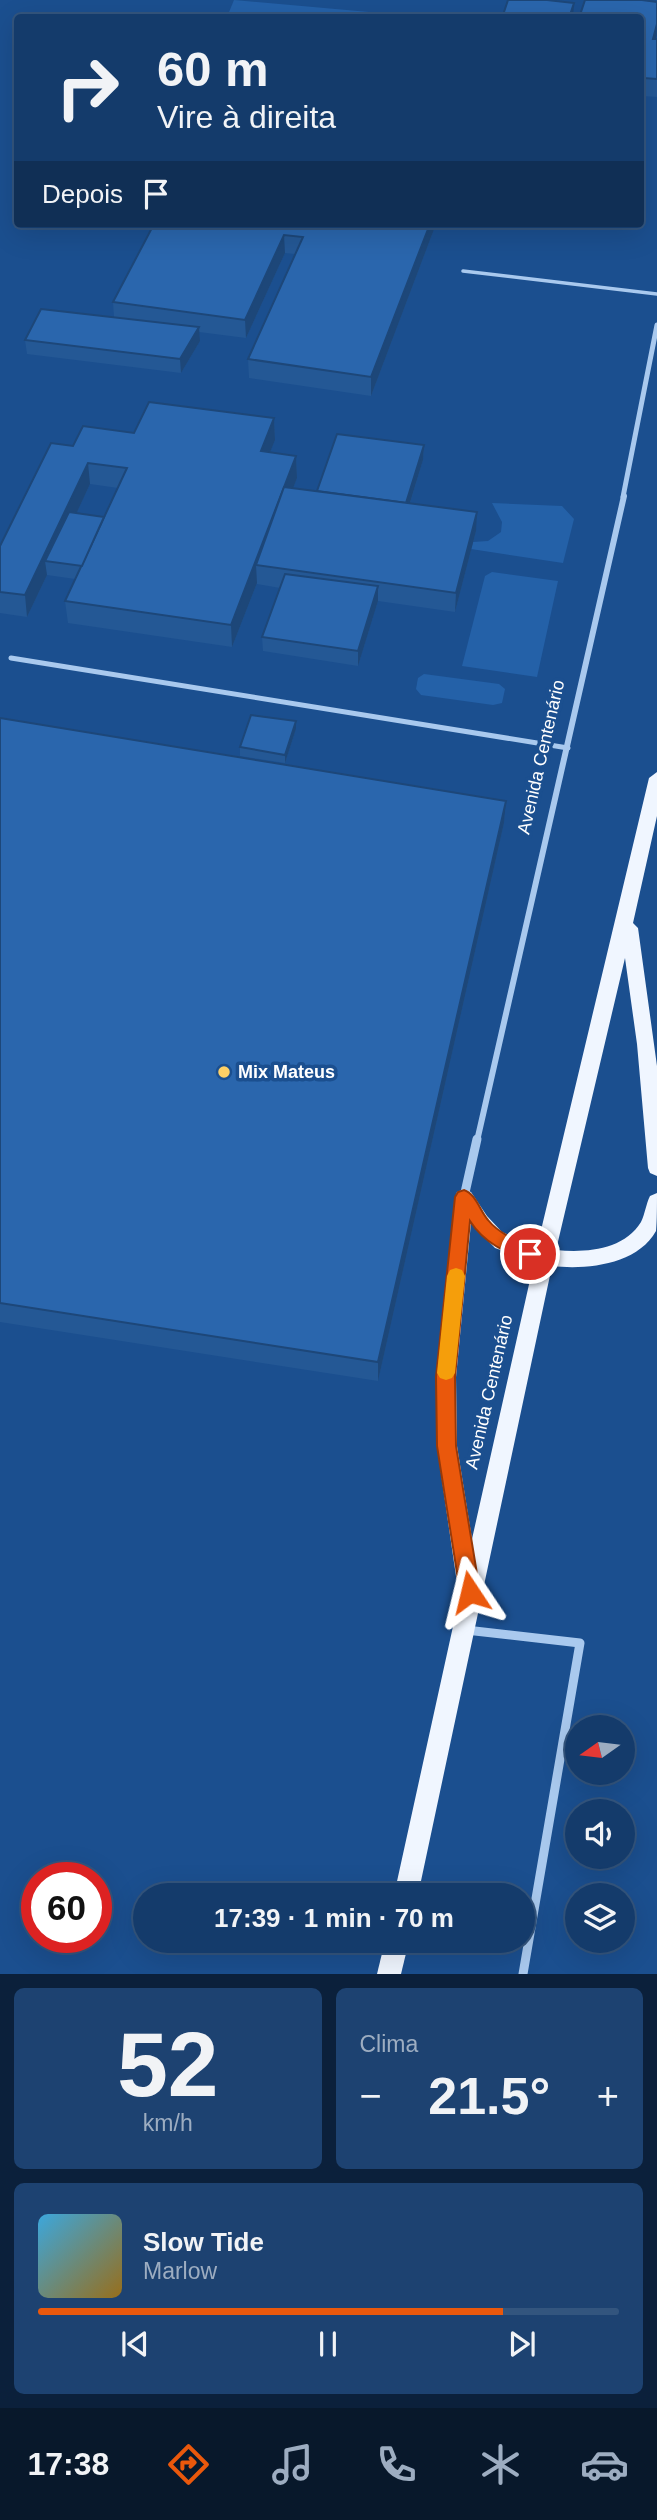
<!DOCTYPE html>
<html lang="pt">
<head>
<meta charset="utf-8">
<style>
	:root { --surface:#143b6b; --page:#1d4271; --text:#f1f3f6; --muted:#9dadc1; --line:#33557e; --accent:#ea580c }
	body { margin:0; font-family:Arial,sans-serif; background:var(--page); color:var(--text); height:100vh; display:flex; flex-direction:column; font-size:26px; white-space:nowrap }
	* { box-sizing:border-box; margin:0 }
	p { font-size:23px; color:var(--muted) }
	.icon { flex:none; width:38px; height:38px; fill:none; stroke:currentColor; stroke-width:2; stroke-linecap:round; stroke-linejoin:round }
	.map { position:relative; height:1974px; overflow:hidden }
	.panel { display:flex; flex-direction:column; gap:14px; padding:14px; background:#0b203b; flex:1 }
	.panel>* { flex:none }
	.hud { position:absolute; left:14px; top:14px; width:630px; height:214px; border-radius:7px; box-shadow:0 7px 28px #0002,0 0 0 2px var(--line); background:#143b6b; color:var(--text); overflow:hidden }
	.needle { width:46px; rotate:256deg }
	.controls { position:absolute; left:565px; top:1715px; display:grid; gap:14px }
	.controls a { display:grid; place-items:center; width:70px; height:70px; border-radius:50%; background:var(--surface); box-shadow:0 7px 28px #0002,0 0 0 2px var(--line); font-size:35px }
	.speed { position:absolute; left:21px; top:1862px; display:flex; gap:14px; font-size:35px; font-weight:700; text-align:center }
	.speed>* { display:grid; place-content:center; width:91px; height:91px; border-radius:50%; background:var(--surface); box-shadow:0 7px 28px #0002,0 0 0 2px var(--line); line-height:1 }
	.speed .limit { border:10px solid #d22; background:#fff; color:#111 }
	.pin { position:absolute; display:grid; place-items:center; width:60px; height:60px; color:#fff; margin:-30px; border:4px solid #fff; border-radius:50%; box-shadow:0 2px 7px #0007 }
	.me { position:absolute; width:77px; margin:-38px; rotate:350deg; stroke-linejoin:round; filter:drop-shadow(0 0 5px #0008) }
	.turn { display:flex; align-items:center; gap:24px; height:147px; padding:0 28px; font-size:32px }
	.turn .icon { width:91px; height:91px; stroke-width:2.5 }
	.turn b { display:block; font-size:49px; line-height:60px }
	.then { display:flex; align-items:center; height:66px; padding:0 28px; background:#0003; gap:14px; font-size:26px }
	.big { font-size:52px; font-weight:600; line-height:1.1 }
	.panel .widget { flex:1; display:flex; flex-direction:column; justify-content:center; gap:10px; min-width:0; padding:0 24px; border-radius:10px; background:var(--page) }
	.panel .dial { align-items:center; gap:0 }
	.dial b { font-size:91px; line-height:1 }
	.song { display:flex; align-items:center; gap:21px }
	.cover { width:84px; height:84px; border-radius:10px; background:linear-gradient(135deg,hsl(200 70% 55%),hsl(40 70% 35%)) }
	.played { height:7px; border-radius:4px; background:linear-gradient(90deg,var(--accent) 80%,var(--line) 80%) }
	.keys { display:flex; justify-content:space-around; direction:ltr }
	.heat { display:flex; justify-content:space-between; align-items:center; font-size:38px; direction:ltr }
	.panel .tiles { flex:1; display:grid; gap:14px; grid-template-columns:1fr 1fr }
	.widget:last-child { grid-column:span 2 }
	.trip { position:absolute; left:133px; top:1883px; width:402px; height:70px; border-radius:35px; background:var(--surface); box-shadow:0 7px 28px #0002,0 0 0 2px var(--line); font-weight:600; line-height:70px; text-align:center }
	.tab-bar { display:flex; height:112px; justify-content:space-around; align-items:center; background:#08182b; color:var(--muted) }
	.tab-bar .icon { width:49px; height:49px }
	.tab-bar .selected { color:var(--accent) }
	.tab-bar b { font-size:32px; color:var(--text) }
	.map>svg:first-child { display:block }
</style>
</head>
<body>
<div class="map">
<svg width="657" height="1974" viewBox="0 0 657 1974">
	<rect width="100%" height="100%" fill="#1b4f8f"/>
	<g fill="#2461a8">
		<path d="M234,0L414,16L227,17Z"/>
		<path d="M492,503L562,506L574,519L563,563L471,549L473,542L488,541L501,532L502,522Z"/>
		<path d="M492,572L558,581L537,677L462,666L485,576Z"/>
		<path d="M424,674L499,684L505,689L502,703L493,705L421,695L416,689L418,678Z"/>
	</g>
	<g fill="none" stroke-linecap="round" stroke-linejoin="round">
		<path stroke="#a9c9ee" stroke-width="3.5" d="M463,271L657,294"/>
		<path stroke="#a9c9ee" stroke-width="5" d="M11,658L568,748"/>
		<path stroke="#a9c9ee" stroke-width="5" d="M623,497L657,325"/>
		<path stroke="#a9c9ee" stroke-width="6" d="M477,1141L624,496"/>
		<g stroke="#a9c9ee" stroke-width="9">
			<path d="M464,1197L477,1139"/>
			<path d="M466,1630L580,1643L523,1974"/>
		</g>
		<g fill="#f0f6ff" fill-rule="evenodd">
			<path d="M657,772V816L633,923L638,928L657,1066V1176L650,1173L648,1168L637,1044L625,958L556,1250C586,1253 624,1250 641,1222C645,1214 646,1204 650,1196L657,1193C657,1204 657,1222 656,1231C637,1265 586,1270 552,1266L418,1895H394L461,1590L457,1583L437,1446L436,1377L455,1197L457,1192L464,1189L471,1192L487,1216L502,1232L537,1247L649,778ZM471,1223L495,1248L534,1262L472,1539L457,1446L456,1377Z"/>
			<path d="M385,1941H409L401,1974H377Z"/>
		</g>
	</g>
	<g fill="#245895" fill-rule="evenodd">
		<path d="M640,18L657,39V97L643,96Z"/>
		<path d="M154,224H436L371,396L249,378L248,359L295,254L285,253L246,338L199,332L200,341L181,373L27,354L25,340L114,317L113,302Z"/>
		<path d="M274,418L275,440L270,452L296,456L297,478L293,488L317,491L424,445L423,460L410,503L476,531L455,612L378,601L358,666L263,651L262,637L280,588L257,584V583L232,647L68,623L65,601L75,579L47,575L27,617L0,613V546L73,446L134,433ZM90,484L118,488L104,517L76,514Z"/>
		<path d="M0,718L506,801L504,823L378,1381L0,1322Z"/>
		<path d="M296,721V729L285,763L240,756V747Z"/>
	</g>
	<g fill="#1d4779">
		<path d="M574,3L573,18H569Z"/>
		<path d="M657,24V35L651,56L653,39Z"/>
		<path d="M644,78L643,96L640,103V91Z"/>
		<path d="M430,224H436L371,396V377Z"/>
		<path d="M284,235L285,253L246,338L245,320Z"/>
		<path d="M199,327L200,341L181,373L180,359Z"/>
		<path d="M274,418L275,440L262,472L261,451Z"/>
		<path d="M424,445L423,460L404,522V507Z"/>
		<path d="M296,456L297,478L263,566L256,565L257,583L232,647L231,625Z"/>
		<path d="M88,463L90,484L54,562L45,561L47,575L27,617L25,595Z"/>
		<path d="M477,512L476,531L455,612L456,593Z"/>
		<path d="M378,586V601L358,666V651Z"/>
		<path d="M296,721V729L285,763V755Z"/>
		<path d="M506,801L504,823L378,1381V1362Z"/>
	</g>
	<g fill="#2a66ad" stroke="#1d4779" stroke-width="2">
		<path d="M508,0H547L574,3L569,18H502Z"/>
		<path d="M585,0H642L657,2V24L653,39H657V79L644,78L640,91V18H579Z"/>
		<path d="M154,224H430L371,377L248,359L303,237L284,235L245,320L113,302Z"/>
		<path d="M41,309L199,327L180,359L25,340Z"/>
		<path d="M149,402L274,418L261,451L296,456L231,625L65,601L127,468L88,463L25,595L0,592V546L51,443L73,446L83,426L134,433Z"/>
		<path d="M337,434L424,445L406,503L317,491Z"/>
		<path d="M284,487L477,512L456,593L256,565Z"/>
		<path d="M69,512L104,517L82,566L45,561Z"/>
		<path d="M285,574L378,586L358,651L262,637Z"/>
		<path d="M251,715L296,721L285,755L240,747Z"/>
		<path d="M0,718L506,801L378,1362L0,1303Z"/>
	</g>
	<path fill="#ea580c" stroke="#983908" stroke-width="2" d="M464,1190C476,1194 480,1211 488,1220C500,1235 519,1241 536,1248L539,1254L536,1259L530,1261C506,1253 484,1243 470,1221L455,1377L456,1446L480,1592L477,1598L470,1601L463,1598L460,1592L437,1446L436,1377L455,1197L458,1192Z"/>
	<path fill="#f59e0b" d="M456,1268L462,1270L465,1276L455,1373L452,1378L446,1380L440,1378L437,1373L447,1276L450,1270Z"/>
	<circle fill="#ffd166" stroke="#1b4f8f" stroke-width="2.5" cx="224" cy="1072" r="7"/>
	<g text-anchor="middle" stroke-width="7" stroke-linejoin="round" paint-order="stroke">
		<g font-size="18" fill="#fff" stroke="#1b4f8f">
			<text transform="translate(541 757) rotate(-77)" y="6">Avenida Centenário</text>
			<text transform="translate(489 1392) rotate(-77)" y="6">Avenida Centenário</text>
		</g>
		<g font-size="18" font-weight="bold" fill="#fff" stroke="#1b4f8f" text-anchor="start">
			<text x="238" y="1078">Mix Mateus</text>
		</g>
	</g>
</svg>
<div class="controls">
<a><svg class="needle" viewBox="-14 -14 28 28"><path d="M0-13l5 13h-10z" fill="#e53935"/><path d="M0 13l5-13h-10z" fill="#9dadc1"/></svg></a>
<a><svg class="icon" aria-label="sound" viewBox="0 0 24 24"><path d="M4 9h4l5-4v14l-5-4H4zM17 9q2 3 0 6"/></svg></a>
<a><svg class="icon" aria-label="layers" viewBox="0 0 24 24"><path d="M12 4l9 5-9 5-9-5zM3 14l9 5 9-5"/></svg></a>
</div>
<div class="speed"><div class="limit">60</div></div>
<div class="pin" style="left:530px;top:1254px;background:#d93025"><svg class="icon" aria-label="arrive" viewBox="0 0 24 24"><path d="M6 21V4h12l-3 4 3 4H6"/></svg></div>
<svg class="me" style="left:470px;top:1592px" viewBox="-20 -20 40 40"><path d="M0-17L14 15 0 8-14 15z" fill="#ea580c" stroke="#fff" stroke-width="4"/></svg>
<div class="trip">17:39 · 1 min · 70 m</div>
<div class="hud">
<div class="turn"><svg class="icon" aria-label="right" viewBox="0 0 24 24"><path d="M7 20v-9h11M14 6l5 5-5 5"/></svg><div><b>60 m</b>Vire à direita</div></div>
<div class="then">Depois<svg class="icon" aria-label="arrive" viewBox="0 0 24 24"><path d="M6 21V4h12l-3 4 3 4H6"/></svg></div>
</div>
</div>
<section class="panel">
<div class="tiles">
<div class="widget dial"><b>52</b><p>km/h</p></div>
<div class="widget"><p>Clima</p>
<div class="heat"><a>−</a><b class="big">21.5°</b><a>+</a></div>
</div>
<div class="widget">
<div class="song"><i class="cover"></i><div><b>Slow Tide</b><p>Marlow</p></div></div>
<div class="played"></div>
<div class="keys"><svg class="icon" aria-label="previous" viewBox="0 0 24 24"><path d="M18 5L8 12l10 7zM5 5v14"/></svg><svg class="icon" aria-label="pause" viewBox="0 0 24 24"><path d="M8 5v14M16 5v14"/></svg><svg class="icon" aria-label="next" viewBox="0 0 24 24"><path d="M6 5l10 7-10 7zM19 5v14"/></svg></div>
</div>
</div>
</section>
<nav class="tab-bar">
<b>17:38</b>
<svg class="icon selected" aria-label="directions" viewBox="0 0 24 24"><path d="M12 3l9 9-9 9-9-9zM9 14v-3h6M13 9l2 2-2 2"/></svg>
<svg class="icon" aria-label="music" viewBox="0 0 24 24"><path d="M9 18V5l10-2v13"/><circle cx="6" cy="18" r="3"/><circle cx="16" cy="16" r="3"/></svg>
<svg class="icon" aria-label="phone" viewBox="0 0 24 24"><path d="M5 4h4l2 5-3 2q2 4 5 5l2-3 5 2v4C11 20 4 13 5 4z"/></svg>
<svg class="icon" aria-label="climate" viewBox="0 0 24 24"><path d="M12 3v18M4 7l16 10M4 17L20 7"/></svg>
<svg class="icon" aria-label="car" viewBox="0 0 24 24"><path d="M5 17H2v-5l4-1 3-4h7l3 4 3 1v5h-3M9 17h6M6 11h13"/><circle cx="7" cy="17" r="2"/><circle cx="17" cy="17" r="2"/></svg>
</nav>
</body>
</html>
